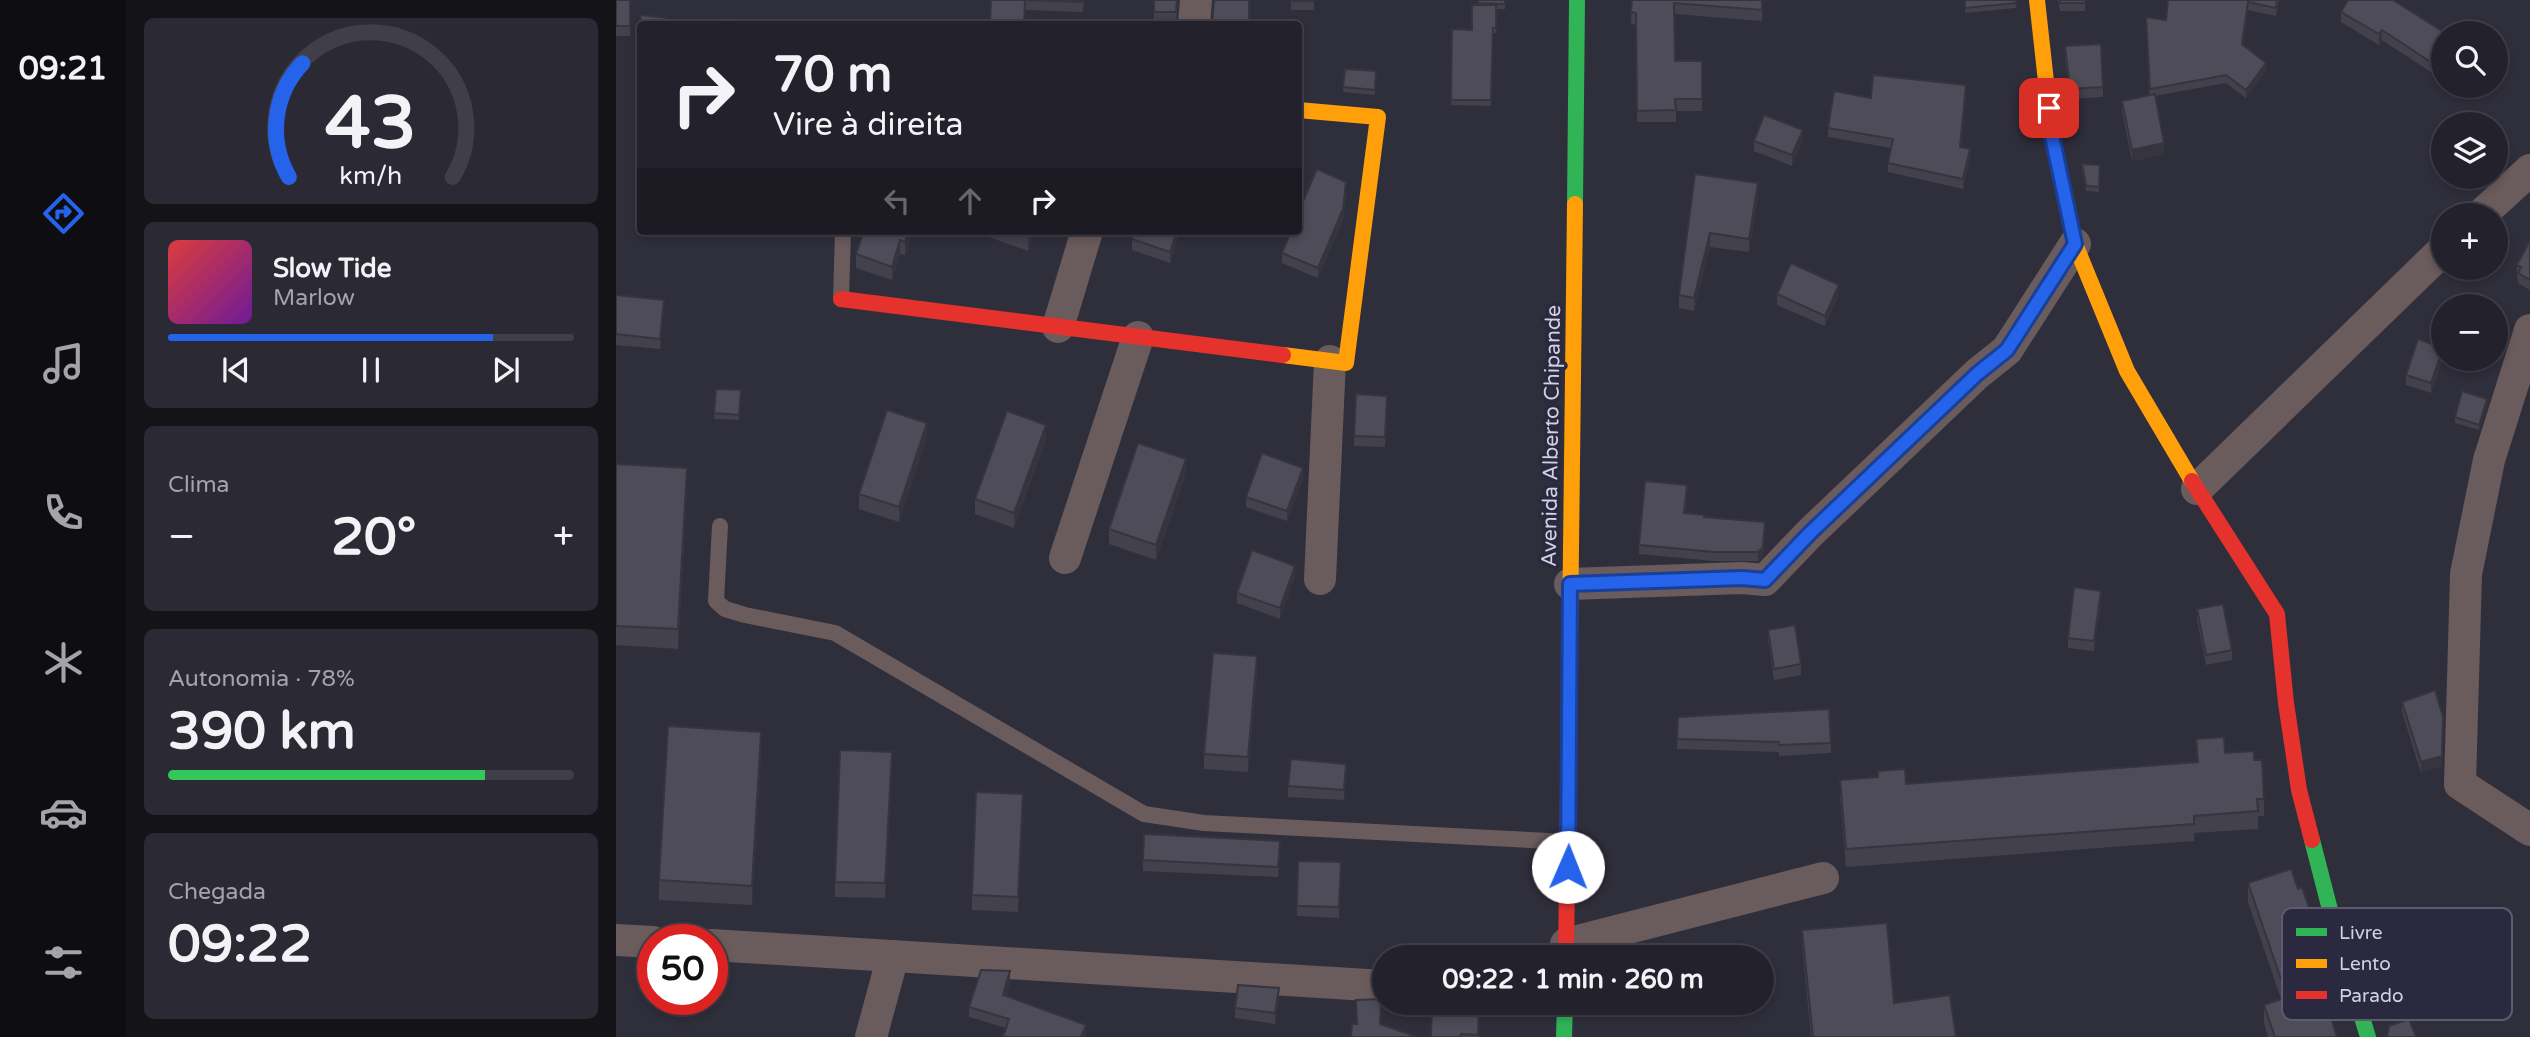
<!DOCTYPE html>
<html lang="pt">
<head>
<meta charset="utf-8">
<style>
	:root { --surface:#23222c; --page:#2b2a34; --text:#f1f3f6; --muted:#a3a4a9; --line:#403f48; --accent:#2563eb }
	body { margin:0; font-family:"Varela Round",sans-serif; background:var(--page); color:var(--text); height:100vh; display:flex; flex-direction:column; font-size:26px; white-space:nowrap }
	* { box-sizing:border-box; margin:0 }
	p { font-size:23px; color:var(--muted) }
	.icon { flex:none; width:38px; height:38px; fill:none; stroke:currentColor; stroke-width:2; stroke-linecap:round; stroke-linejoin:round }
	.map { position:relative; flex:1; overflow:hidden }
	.side { display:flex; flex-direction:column; gap:18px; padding:18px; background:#131318; width:490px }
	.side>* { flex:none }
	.guide { position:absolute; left:21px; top:21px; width:665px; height:214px; border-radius:7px; box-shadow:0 4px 10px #0003,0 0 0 2px var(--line); background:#23222c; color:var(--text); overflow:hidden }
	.buttons { position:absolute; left:1815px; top:21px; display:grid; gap:14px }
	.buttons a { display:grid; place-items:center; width:77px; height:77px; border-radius:50%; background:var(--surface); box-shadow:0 4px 10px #0003,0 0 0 2px var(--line); font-size:35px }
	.speed { position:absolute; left:21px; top:924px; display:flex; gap:14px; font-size:35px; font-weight:700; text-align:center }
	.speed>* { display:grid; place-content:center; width:91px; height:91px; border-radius:50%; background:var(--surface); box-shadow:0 4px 10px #0003,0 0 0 2px var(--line); line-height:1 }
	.speed .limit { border:10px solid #d22; background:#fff; color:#111 }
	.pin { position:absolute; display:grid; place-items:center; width:60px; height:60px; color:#fff; margin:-30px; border-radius:14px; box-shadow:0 4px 10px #0006 }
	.me { position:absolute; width:77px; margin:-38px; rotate:1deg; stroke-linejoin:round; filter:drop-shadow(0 0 5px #0008) }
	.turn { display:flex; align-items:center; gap:24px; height:147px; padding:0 21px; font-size:32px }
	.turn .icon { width:91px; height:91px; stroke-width:2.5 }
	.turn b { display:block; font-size:49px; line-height:60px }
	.lanes { display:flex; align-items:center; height:66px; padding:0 21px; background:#0003; justify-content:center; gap:35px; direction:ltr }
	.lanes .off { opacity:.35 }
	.big { font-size:52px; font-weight:800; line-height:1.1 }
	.side .tile { flex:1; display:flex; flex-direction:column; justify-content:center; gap:10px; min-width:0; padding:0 24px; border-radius:10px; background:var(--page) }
	.side .dial { align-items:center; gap:0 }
	.dial svg { height:182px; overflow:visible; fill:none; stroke:var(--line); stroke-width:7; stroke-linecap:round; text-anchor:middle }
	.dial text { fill:var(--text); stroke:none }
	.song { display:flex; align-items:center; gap:21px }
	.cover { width:84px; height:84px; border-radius:10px; background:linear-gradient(135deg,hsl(0 70% 55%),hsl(280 70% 35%)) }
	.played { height:7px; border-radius:4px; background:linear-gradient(90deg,var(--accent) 80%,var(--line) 80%) }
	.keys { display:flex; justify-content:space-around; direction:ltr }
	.heat { display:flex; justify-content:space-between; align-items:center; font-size:38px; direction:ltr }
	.charge { height:10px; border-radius:5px; background:linear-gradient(90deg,#34c759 78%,var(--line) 0) }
	.trip { position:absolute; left:756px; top:945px; width:402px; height:70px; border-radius:35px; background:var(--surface); box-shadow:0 4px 10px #0003,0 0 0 2px var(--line); font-weight:800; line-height:70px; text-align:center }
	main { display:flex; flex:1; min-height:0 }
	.tab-bar { display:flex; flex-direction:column; width:126px; justify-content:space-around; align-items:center; background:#0e0e12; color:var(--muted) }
	.tab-bar .icon { width:49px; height:49px }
	.tab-bar .active { color:var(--accent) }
	.tab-bar b { font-size:32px; color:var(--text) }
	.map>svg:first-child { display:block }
</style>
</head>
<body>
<main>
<nav class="tab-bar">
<b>09:21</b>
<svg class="icon active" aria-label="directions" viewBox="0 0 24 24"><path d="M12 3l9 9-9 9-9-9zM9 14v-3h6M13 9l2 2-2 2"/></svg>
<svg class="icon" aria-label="music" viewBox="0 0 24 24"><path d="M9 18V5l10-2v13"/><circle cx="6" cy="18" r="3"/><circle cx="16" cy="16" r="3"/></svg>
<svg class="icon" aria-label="phone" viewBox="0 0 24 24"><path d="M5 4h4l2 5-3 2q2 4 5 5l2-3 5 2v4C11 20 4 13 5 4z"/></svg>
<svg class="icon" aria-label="climate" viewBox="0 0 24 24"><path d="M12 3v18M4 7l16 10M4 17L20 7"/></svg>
<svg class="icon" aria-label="car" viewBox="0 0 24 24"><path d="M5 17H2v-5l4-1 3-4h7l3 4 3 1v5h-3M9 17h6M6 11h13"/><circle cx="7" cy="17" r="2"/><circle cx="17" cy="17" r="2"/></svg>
<svg class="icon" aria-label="filters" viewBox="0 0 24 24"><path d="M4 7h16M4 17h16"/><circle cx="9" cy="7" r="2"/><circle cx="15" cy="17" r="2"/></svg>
</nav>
<section class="side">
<div class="tile dial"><svg viewBox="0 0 100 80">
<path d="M14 69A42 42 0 1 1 86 69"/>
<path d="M14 69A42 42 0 0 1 20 19" stroke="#2563eb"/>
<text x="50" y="56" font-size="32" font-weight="700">43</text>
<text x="50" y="72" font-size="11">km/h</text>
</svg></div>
<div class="tile">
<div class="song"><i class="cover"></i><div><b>Slow Tide</b><p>Marlow</p></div></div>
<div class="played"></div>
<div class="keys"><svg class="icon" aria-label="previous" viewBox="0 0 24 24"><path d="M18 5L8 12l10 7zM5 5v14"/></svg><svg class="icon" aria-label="pause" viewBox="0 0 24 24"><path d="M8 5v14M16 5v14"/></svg><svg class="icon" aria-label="next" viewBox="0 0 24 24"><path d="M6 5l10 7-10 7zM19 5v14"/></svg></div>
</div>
<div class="tile"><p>Clima</p>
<div class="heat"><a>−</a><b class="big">20°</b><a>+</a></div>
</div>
<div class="tile"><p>Autonomia · 78%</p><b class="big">390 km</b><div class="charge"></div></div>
<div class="tile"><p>Chegada</p><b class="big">09:22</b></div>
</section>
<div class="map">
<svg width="1914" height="1037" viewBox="0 0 1914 1037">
	<rect width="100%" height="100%" fill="#2f2e3b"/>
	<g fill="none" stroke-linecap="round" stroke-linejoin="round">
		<g stroke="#6a5b5c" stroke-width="16">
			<path d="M225,299L227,231"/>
			<path d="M104,526L100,601L109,609L129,615L219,633L528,814L588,823L952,842"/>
		</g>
		<g stroke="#6a5b5c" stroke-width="32">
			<path d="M578,24L580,0"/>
			<path d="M1865,215L1914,170"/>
			<path d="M442,327L471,231"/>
			<path d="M1914,330L1873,460L1850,574L1844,784L1914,830"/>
			<path d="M1581,489L1827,250"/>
			<path d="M449,558L522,337"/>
			<path d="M704,579L714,361"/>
			<path d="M954,584L1126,578L1149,580L1194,533L1361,374L1391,350L1459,244"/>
			<path d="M0,940L37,942"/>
			<path d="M950,944L1207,878"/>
			<path d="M96,945L768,986"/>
			<path d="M255,1037L277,956"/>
		</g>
		<g stroke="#30b455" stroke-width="16">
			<path d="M959,204L961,0"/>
			<path d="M1696,840L1719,929L1752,1037"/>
			<path d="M948,1037L949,1003"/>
		</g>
		<g stroke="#ff9f0a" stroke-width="16">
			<path d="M1421,0L1436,136L1459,244L1511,371L1576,481"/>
			<path d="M667,355L730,363L762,117L682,110"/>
			<path d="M954,635L959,204"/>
		</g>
		<g stroke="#e5322d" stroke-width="16">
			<path d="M225,299L667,355"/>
			<path d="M1576,481L1661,614L1670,703L1683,790L1696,840"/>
			<path d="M950,957L954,635"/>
		</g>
	</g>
	<g fill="#42414c">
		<path d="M0,0H15L14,36H0Z"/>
		<path d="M375,0H468L467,12L409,10Z"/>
		<path d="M538,0H562L560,22L538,23Z"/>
		<rect x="675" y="0" width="23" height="10"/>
		<path d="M862,0H889V9H880V33H877L875,106L835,105L836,29L856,30L862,5Z"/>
		<path d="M1016,0H1147L1146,21L1058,14L1059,61H1086V111H1060V122H1021L1020,25L1015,24Z"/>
		<path d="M1349,0H1401L1400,8L1349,13Z"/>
		<path d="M1442,0H1469V11H1444Z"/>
		<path d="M1552,0H1663L1660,16L1632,10L1627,45L1650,71L1630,98L1610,83L1539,96L1548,154L1516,161L1506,111V101L1533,95L1530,17L1550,20Z"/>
		<path d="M1725,12L1827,33V73L1824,78L1766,40L1763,45L1725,22Z"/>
		<path d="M25,15L51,18V24H24V64L20,63V53Z"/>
		<path d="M1449,46L1487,87V97L1454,99L1449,57Z"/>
		<path d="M729,69L760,71L759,95L727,92Z"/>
		<path d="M1350,95L1345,147L1354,158L1347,189L1272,172V163L1275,148L1212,137V128L1255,98Z"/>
		<path d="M1187,140L1176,166L1138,151V141Z"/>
		<path d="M1466,164L1484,165L1483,192L1470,191L1466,170Z"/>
		<path d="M1079,174L1142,197L1133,252L1094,247L1078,311L1063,308V295Z"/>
		<path d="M730,192L727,220L702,278L666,263V253Z"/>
		<path d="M297,231L289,255L284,254L276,280L240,268V254Z"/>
		<path d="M370,231H418L412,251L370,236Z"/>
		<path d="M564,231L554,263L516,250V239Z"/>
		<path d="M1914,240V290L1902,283L1901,275V265Z"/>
		<path d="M1161,294L1223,295L1209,326L1161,305Z"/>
		<path d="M0,295L48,310L44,349L0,345Z"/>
		<path d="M1827,348V358L1815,393L1790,385V375Z"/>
		<path d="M100,389L125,390L123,420L98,419Z"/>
		<path d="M771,396L769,447L738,446V436Z"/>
		<path d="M1871,404L1863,430L1839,423V417Z"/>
		<path d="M311,438L283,522L243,509V494Z"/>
		<path d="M430,440L398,528L359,514V499Z"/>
		<path d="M0,464L71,487L62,649L0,645Z"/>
		<path d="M570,474L540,560L493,544V529Z"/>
		<path d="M687,478L671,521L630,507V497Z"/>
		<path d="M1071,493L1069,513L1149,530L1147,556L1142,561H1098L1023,554V545Z"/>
		<path d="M679,576L664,619L621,603V593Z"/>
		<path d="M1485,601L1478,651L1452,648V638Z"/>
		<path d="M1581,609L1616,650V660L1590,665L1581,620Z"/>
		<path d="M1152,630L1185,664V675L1158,680L1152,640Z"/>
		<path d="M641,671L632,772L588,769V754Z"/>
		<path d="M1786,702L1826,766L1805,773L1786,712Z"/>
		<path d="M1062,717L1215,743V753L1163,756V752L1061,749Z"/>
		<path d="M1580,739L1609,753L1638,760L1648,799V816H1642V829L1578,833V841L1230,867L1224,798V780L1290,784L1581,762Z"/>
		<path d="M145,751L136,905L43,900V880Z"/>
		<path d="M276,767L269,898L219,897V882Z"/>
		<path d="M730,775L728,800L672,797V786Z"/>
		<path d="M407,809L402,912L356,910V895Z"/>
		<path d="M664,851L662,877L527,871V860Z"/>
		<path d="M682,861L725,862L723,918L681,916Z"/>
		<path d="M1632,883L1709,972L1701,975L1721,1037H1652L1648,1023V1005L1665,999L1632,902Z"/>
		<path d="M1186,930L1278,1003L1340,1037H1195L1186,945Z"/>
		<path d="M1815,932L1799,967L1774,955V945Z"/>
		<path d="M394,982L390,996L470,1035L390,1028L353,1017V1007Z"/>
		<path d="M663,998L659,1024L619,1018V1008Z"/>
		<path d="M863,1003V1037H815L831,1008Z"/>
	</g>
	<g fill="#36353e">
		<path d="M1632,2V10L1626,52V44Z"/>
		<path d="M1766,30V40L1763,45V34Z"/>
		<path d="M1827,62V73L1824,78V68Z"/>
		<path d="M1650,63V71L1630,98V90Z"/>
		<path d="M1350,85V95L1344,156V147Z"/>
		<path d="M1187,130V140L1176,166V155Z"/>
		<path d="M1548,143V154L1516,161V150Z"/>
		<path d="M1354,149V158L1347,189V179Z"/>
		<path d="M730,182V192L727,220L702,278V268Z"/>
		<path d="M1142,183V197L1133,252V239Z"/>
		<path d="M292,231H297L289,255V242Z"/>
		<path d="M413,231H418L412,251V236Z"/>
		<path d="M561,231H564L554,263V252Z"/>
		<path d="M1094,233V247L1078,311V298Z"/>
		<path d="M284,240V254L276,280V267Z"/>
		<path d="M1223,285V295L1209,326V316Z"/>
		<path d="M48,300V310L44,349V339Z"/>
		<path d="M1827,348V358L1815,393V383Z"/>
		<path d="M1871,399V404L1863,430V425Z"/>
		<path d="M311,423V438L283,522V507Z"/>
		<path d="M430,425V440L398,528V513Z"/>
		<path d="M570,459V474L540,560V545Z"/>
		<path d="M71,468V487L62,649V629Z"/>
		<path d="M687,468V478L671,521V511Z"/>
		<path d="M1149,522L1147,556L1142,561V552Z"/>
		<path d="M679,566V576L664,619V608Z"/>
		<path d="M1485,591V601L1478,651V641Z"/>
		<path d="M641,656V671L632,772V757Z"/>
		<path d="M1827,717L1826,766L1805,773V762Z"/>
		<path d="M145,732V751L136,905V886Z"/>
		<path d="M276,752V767L269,898V883Z"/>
		<path d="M407,794V809L402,912V897Z"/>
		<path d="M1815,922V932L1799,967V957Z"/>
		<path d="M1709,954V972L1696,977V958Z"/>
		<path d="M394,971V982L387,1005V995Z"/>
		<path d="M663,988V998L659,1024V1013Z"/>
		<path d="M470,1025V1035L469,1037H465Z"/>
	</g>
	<g fill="#4d4c58" stroke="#36353e" stroke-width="2">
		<rect x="0" y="0" width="14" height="26"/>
		<path d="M375,0H467V2L409,0L408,24H374Z"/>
		<path d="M538,0H561L560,12H538Z"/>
		<path d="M598,0H633V24H596Z"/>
		<rect x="675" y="0" width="23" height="1"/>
		<path d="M862,0H889V4L862,3Z"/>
		<path d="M1016,0H1146V10L1058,3L1059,61H1086V99H1059L1060,110L1021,111L1020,13L1015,12Z"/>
		<path d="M1349,0H1400V3L1349,8Z"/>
		<rect x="1444" y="0" width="25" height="3"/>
		<path d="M1552,0H1661L1660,8L1632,2L1626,44L1650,63L1630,90L1610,75L1534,89L1530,17L1550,20Z"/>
		<path d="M1732,0H1777L1829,33H1827V62L1824,68L1766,30L1763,34L1725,12Z"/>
		<path d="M856,5H880V28H877L875,100H835L836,29L856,30Z"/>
		<path d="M25,15L51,18L50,24H24V53H20Z"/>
		<path d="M106,18L138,24H105Z"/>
		<path d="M1485,44L1487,87L1454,89L1449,46Z"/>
		<path d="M729,69L760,71L759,90L727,87Z"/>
		<path d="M1257,75L1350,85L1344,147L1354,149L1347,179L1272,163L1277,139L1212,128L1218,91L1255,98Z"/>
		<path d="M1539,94L1548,143L1516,150L1506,101Z"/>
		<path d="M1148,115L1187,130L1176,155L1138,141Z"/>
		<path d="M1466,164L1484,165L1483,187L1470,186Z"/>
		<path d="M701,169L730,182L727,209L702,268L666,253L675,231H682V213Z"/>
		<path d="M1079,174L1142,183L1133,239L1094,233L1078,298L1063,295Z"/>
		<path d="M248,231H292L289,242L284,240L276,267L240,254Z"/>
		<path d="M398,231H413L412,236Z"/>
		<path d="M519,231H561L554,252L516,239Z"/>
		<path d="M1914,240V280L1902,273L1905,267L1901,265Z"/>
		<path d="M1175,263L1223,285L1209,316L1161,294Z"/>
		<path d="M0,295L48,300L44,339L0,334Z"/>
		<path d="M1802,339L1827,348L1815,383L1790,375Z"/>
		<path d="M100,389L125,390L123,415L98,413Z"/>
		<path d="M1846,391L1871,399L1863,425L1839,417Z"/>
		<path d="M740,394L771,396L769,437L738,436Z"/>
		<path d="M271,410L311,423L283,507L243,494Z"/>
		<path d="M391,411L430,425L398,513L359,499Z"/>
		<path d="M522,443L570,459L540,545L493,529Z"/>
		<path d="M646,453L687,468L671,511L630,497Z"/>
		<path d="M0,464L71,468L62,629L0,626Z"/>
		<path d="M1029,481L1071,485L1068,513L1089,515L1088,517L1149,522L1147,547L1142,552H1098L1023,545Z"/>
		<path d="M636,550L679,566L664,608L621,593Z"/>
		<path d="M1458,587L1485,591L1478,641L1452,638Z"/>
		<path d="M1607,604L1616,650L1590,655L1581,609Z"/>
		<path d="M1179,625L1185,664L1158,669L1152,630Z"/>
		<path d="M597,653L641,656L632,757L588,754Z"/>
		<path d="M1819,690L1827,717L1826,756L1805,762L1786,702Z"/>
		<path d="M1213,709L1215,743L1163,745V742L1061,739L1062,717Z"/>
		<path d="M52,726L145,732L136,886L43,880Z"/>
		<path d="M1608,737L1609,753L1638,751V760H1646L1648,799H1641L1642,811L1578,816V824L1230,849L1224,780L1262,777V771L1289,769L1290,784L1582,762L1580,739Z"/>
		<path d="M224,750L276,752L269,883L219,882Z"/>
		<path d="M675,759L730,764L728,790L672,786Z"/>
		<path d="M360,792L407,794L402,897L356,895Z"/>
		<path d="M528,834L664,841L662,867L527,860Z"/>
		<path d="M682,861L725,862L723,907L681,906Z"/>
		<path d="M1675,869L1682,889L1686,887L1709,954L1696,958L1721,1037H1659L1648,1005L1671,997L1632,883Z"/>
		<path d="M1271,923L1278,1003L1334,995L1340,1037H1197L1186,930Z"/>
		<path d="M365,970L394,971L387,995L470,1025L465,1037H387L393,1019L353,1007Z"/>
		<path d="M622,985L663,988L659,1013L619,1008Z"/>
		<path d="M765,999L764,1024L801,1037H735L736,1024H741L740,1000Z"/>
		<path d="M831,1003H863L862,1035L845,1034L844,1037H815L816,1008H831Z"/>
		<path d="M1793,1019L1800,1037H1771L1773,1026Z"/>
	</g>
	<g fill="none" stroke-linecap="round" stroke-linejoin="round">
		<g stroke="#184099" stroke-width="18">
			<path id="route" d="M952,867L954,584L1126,578L1149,580L1194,533L1361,374L1391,350L1459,244L1436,136L1433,108"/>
		</g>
		<use href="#route" stroke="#2563eb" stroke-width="12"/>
	</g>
	<g text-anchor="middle" stroke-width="7" stroke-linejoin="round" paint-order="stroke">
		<g font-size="21" fill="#d1d1e0" stroke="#2a2940">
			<text transform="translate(935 436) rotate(-89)" y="7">Avenida Alberto Chipande</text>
		</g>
	</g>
	<rect x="1666" y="908" width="230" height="112" rx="10" fill="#2a2940" stroke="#5c5b70" stroke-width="2"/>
	<rect x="1680" y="928" width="31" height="8" fill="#30b455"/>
	<rect x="1680" y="959" width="31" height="9" fill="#ff9f0a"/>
	<rect x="1680" y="991" width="31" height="8" fill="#e5322d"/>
	<g font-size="19" fill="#d1d1e0">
		<text x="1723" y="939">Livre</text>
		<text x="1723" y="970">Lento</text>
		<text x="1723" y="1002">Parado</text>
	</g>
</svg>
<div class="buttons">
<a><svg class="icon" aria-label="search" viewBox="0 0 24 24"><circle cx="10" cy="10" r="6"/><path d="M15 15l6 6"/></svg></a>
<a><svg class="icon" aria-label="layers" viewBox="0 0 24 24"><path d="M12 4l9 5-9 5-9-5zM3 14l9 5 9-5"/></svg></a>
<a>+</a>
<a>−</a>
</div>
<div class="speed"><div class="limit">50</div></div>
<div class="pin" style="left:1433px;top:108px;background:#d93025"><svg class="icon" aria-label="arrive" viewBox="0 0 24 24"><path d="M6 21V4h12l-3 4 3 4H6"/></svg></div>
<svg class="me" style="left:952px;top:867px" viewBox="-20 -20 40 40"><circle r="19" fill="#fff"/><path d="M0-13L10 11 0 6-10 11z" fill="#2563eb"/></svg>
<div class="trip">09:22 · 1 min · 260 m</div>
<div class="guide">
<div class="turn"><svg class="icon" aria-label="right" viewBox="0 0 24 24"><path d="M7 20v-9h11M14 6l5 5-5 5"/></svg><div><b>70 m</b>Vire à direita</div></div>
<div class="lanes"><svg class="icon off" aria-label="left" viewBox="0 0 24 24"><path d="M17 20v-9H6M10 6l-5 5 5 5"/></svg><svg class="icon off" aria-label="ahead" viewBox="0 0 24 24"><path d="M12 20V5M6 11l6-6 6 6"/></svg><svg class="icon" aria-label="right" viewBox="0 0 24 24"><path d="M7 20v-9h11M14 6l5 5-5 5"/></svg></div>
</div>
</div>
</main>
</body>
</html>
